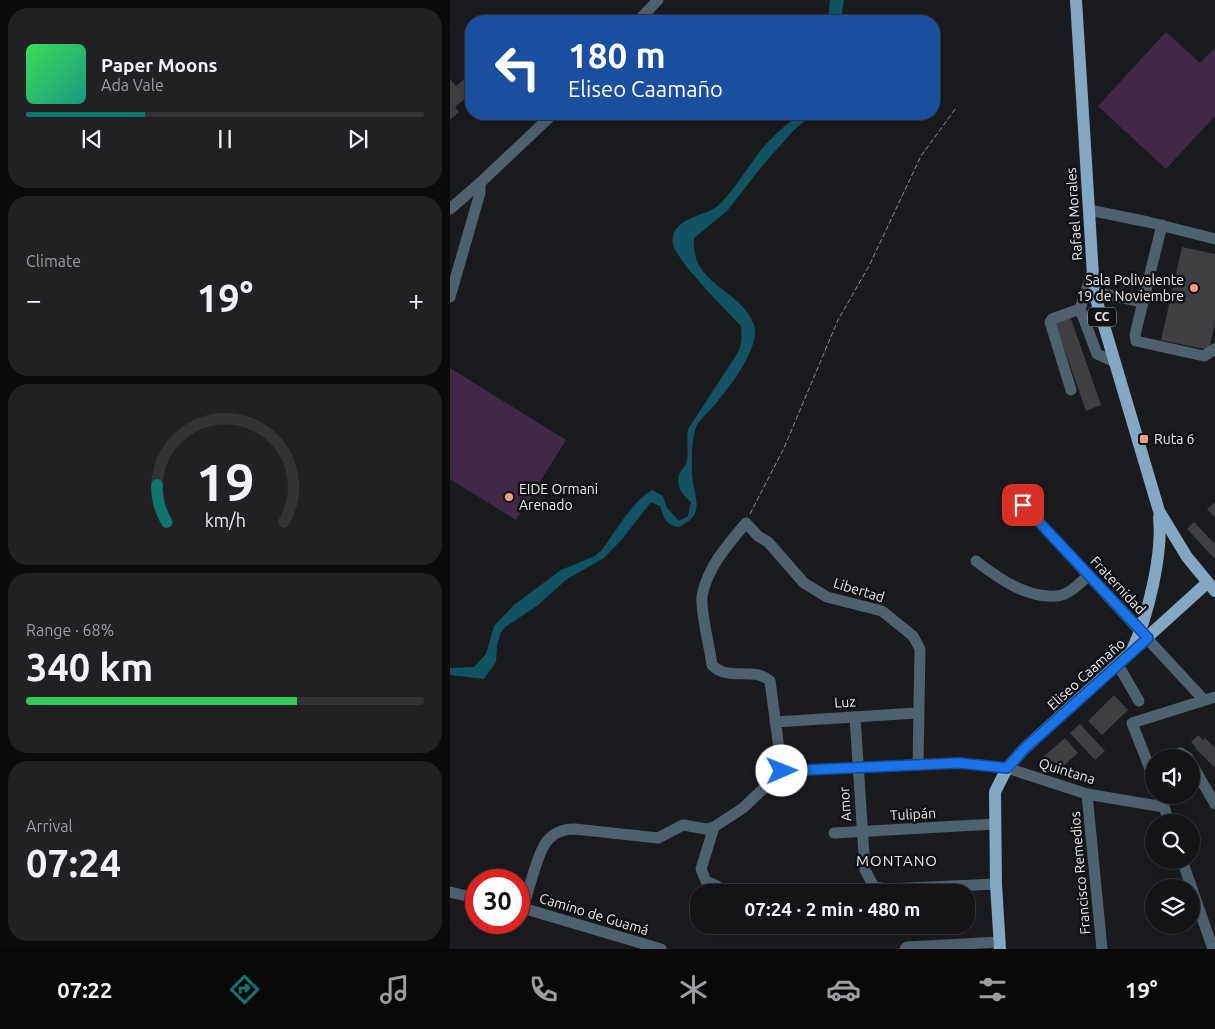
<!DOCTYPE html>
<html lang="en">
<head>
<meta charset="utf-8">
<style>
	:root { --surface:#141416; --page:#212123; --text:#f1f3f6; --muted:#9d9ea1; --line:#333335; --accent:#0f766e }
	body { margin:0; font-family:Ubuntu,sans-serif; background:var(--page); color:var(--text); height:100vh; display:flex; flex-direction:column; font-size:19px; white-space:nowrap }
	* { box-sizing:border-box; margin:0 }
	p { font-size:16px; color:var(--muted) }
	.icon { flex:none; width:28px; height:28px; fill:none; stroke:currentColor; stroke-width:2; stroke-linecap:round; stroke-linejoin:round }
	.map { position:relative; flex:1; overflow:hidden }
	.drawer { display:flex; flex-direction:column; gap:8px; padding:8px; background:#0b0b0c; width:450px }
	.drawer>* { flex:none }
	.guide { position:absolute; left:15px; top:15px; width:475px; height:105px; border-radius:20px; box-shadow:0 5px 20px #0002,0 0 0 1px var(--line); background:#1a4fa0; color:#fff; overflow:hidden }
	.fabs { position:absolute; left:695px; top:749px; display:grid; gap:10px }
	.fabs a { display:grid; place-items:center; width:55px; height:55px; border-radius:50%; background:var(--surface); box-shadow:0 5px 20px #0002,0 0 0 1px var(--line); font-size:25px }
	.speed { position:absolute; left:15px; top:869px; display:flex; gap:10px; font-size:25px; font-weight:700; text-align:center }
	.speed>* { display:grid; place-content:center; width:65px; height:65px; border-radius:50%; background:var(--surface); box-shadow:0 5px 20px #0002,0 0 0 1px var(--line); line-height:1 }
	.speed .limit { border:8px solid #d22; background:#fff; color:#111 }
	.pin { position:absolute; display:grid; place-items:center; width:42px; height:42px; color:#fff; margin:-21px; border-radius:10px; box-shadow:0 2px 8px #0006 }
	.me { position:absolute; width:55px; margin:-28px; rotate:89deg; stroke-linejoin:round; filter:drop-shadow(0 0 4px #0008) }
	.turn { display:flex; align-items:center; gap:18px; height:105px; padding:0 20px; font-size:22px }
	.turn .icon { width:65px; height:65px; stroke-width:2.5 }
	.turn b { display:block; font-size:35px; line-height:42px }
	.big { font-size:38px; font-weight:600; line-height:1.1 }
	.drawer .widget { flex:1; display:flex; flex-direction:column; justify-content:center; gap:8px; min-width:0; padding:0 18px; border-radius:20px; background:var(--page) }
	.drawer .dial { align-items:center; gap:0 }
	.dial svg { height:130px; overflow:visible; fill:none; stroke:var(--line); stroke-width:7; stroke-linecap:round; text-anchor:middle }
	.dial text { fill:var(--text); stroke:none }
	.song { display:flex; align-items:center; gap:15px }
	.cover { width:60px; height:60px; border-radius:8px; background:linear-gradient(135deg,hsl(130 70% 55%),hsl(170 70% 35%)) }
	.played { height:5px; border-radius:2px; background:linear-gradient(90deg,var(--accent) 30%,var(--line) 30%) }
	.keys { display:flex; justify-content:space-around; direction:ltr }
	.heat { display:flex; justify-content:space-between; align-items:center; font-size:28px; direction:ltr }
	.charge { height:8px; border-radius:4px; background:linear-gradient(90deg,#34c759 68%,var(--line) 0) }
	.trip { position:absolute; left:240px; top:884px; width:285px; height:50px; border-radius:20px; background:var(--surface); box-shadow:0 5px 20px #0002,0 0 0 1px var(--line); font-weight:600; line-height:50px; text-align:center }
	.tabs { display:flex; height:80px; justify-content:space-around; align-items:center; background:#080809; color:var(--muted) }
	.tabs .icon { width:35px; height:35px }
	.tabs .on { color:var(--accent) }
	.tabs b { font-size:22px; color:var(--text) }
	main { display:flex; flex:1; min-height:0 }
	.map>svg:first-child { display:block }
</style>
</head>
<body>
<main>
<section class="drawer">
<div class="widget">
<div class="song"><i class="cover"></i><div><b>Paper Moons</b><p>Ada Vale</p></div></div>
<div class="played"></div>
<div class="keys"><svg class="icon" aria-label="previous" viewBox="0 0 24 24"><path d="M18 5L8 12l10 7zM5 5v14"/></svg><svg class="icon" aria-label="pause" viewBox="0 0 24 24"><path d="M8 5v14M16 5v14"/></svg><svg class="icon" aria-label="next" viewBox="0 0 24 24"><path d="M6 5l10 7-10 7zM19 5v14"/></svg></div>
</div>
<div class="widget"><p>Climate</p>
<div class="heat"><a>−</a><b class="big">19°</b><a>+</a></div>
</div>
<div class="widget dial"><svg viewBox="0 0 100 80">
<path d="M14 69A42 42 0 1 1 86 69"/>
<path d="M14 69A42 42 0 0 1 8 46" stroke="#0f766e"/>
<text x="50" y="56" font-size="32" font-weight="700">19</text>
<text x="50" y="72" font-size="11">km/h</text>
</svg></div>
<div class="widget"><p>Range · 68%</p><b class="big">340 km</b><div class="charge"></div></div>
<div class="widget"><p>Arrival</p><b class="big">07:24</b></div>
</section>
<div class="map">
<svg width="765" height="949" viewBox="0 0 765 949">
	<rect width="100%" height="100%" fill="#1a1b1e"/>
	<g fill="#402945">
		<path d="M716,32L750,63L765,48V116L716,169L648,106Z"/>
		<path d="M0,368L116,440L66,520L0,479Z"/>
	</g>
	<g fill="#125362">
		<path d="M380,0H394L391,21H378Z"/>
		<path d="M350,114H363L343,131L313,165L277,211L244,238C240,286 291,288 304,325C311,347 280,386 267,402C261,410 252,417 247,425C241,436 241,470 243,482C246,502 254,515 229,527C215,525 214,517 210,506L201,502L173,538L154,558L117,579L87,606L55,627L50,634L47,646L46,662L34,679L0,675V668L24,667L36,654L44,626L64,605L111,570L145,556L151,551C166,531 181,503 202,490L213,496L217,508L229,521L238,516L241,502C231,495 224,482 231,471C234,467 236,465 237,461C239,450 236,439 238,429L287,354C292,345 292,337 291,326C277,311 227,262 223,244C219,217 256,217 269,205C285,189 297,168 311,150C322,137 336,124 350,114Z"/>
	</g>
	<g fill="#3f3f42">
		<path d="M21,73V94L5,107L9,112L0,120V79L6,86Z"/>
		<path d="M732,247L765,254V322L759,350L711,340Z"/>
		<path d="M620,316L651,405L636,411L605,322Z"/>
		<path d="M764,503L765,504V518L757,509Z"/>
		<path d="M744,522L765,544V559L737,529Z"/>
		<path d="M664,695L678,710L652,735L638,721Z"/>
		<path d="M630,724L655,751L645,760L620,733Z"/>
		<path d="M748,735L753,740L755,738L765,748V768L745,748L746,747L741,742Z"/>
		<path d="M615,738L628,753L605,773L592,758Z"/>
	</g>
	<g fill="none" stroke-linecap="round" stroke-linejoin="round">
		<path stroke="#8b8c8e" stroke-width="1" stroke-dasharray="5 2.5" stroke-linecap="butt" d="M300,514L334,448L388,320L419,266L471,156L506,108"/>
		<g stroke="#50616e" stroke-width="11">
			<path d="M188,21L208,0"/>
			<path d="M0,209L30,183L103,114"/>
			<path d="M639,210L698,222L765,239"/>
			<path d="M644,292L693,302L712,225"/>
			<path d="M0,297L30,193V183"/>
			<path d="M693,302L685,335L686,341L754,356L765,349"/>
			<path d="M630,309L647,354L665,362"/>
			<path d="M621,390L600,322L602,319L630,309L642,273"/>
			<path d="M560,491L754,700"/>
			<path d="M526,561C548,578 577,599 607,596C619,595 630,583 639,575"/>
			<path d="M668,665L689,701"/>
			<path d="M405,717L415,870L424,887L437,889L546,884"/>
			<path d="M325,722L467,713"/>
			<path d="M716,758L730,753L738,758"/>
			<path d="M741,763L765,804"/>
			<path d="M332,771L320,681C304,666 278,682 262,665C260,648 250,610 252,596C257,568 278,544 296,523L308,536L318,542L354,583L377,597L432,611L463,636L470,649L468,765"/>
			<path d="M332,771L509,763L557,768L637,794L714,807"/>
			<path d="M704,779L682,723L765,697"/>
			<path d="M637,794L652,949"/>
			<path d="M710,795L719,822"/>
			<path d="M264,827L251,869L256,881L267,886"/>
			<path d="M384,833L545,824"/>
			<path d="M732,860L763,949"/>
			<path d="M0,892L26,898"/>
			<path d="M69,907L211,949"/>
			<path d="M73,908C78,893 87,855 95,844C102,833 113,829 125,829L208,838L233,825L256,829L264,827L293,808L332,771"/>
			<path d="M455,949L457,947L550,942"/>
		</g>
		<g stroke="#84a7c4" stroke-width="12">
			<path d="M626,0L644,292L709,511L737,557L765,591"/>
			<path d="M682,650C698,617 713,553 709,517"/>
			<path d="M550,949L546,884L545,792L557,768L574,749L757,583"/>
		</g>
	</g>
	<g fill="none" stroke-linecap="round" stroke-linejoin="round">
		<g stroke="#114b97" stroke-width="12">
			<path id="route" d="M332,771L509,763L557,768L574,749L698,638L573,505"/>
		</g>
		<use href="#route" stroke="#1a73e8" stroke-width="9"/>
	</g>
	<g fill="#f39f84" stroke="#111215" stroke-width="2">
		<circle cx="744" cy="288" r="5"/>
		<rect x="689" y="434" width="10" height="10" rx="2.5"/>
		<circle cx="59" cy="497" r="5"/>
	</g>
	<g text-anchor="middle" stroke-width="5" stroke-linejoin="round" paint-order="stroke">
		<rect fill="#111215" stroke="#a9aaac" stroke-width="1" x="638" y="307.5" width="28" height="19" rx="4"/>
		<g font-size="12" font-weight="bold" fill="#eaebed">
			<text x="652" y="321">CC</text>
		</g>
		<g font-size="14" fill="#eaebed" stroke="#111215">
			<text transform="translate(624 214) rotate(-94)" y="5">Rafael Morales</text>
			<text transform="translate(668 585) rotate(47)" y="5">Fraternidad</text>
			<text transform="translate(409 590) rotate(17)" y="5">Libertad</text>
			<text transform="translate(636 674) rotate(-42)" y="5">Eliseo Caamaño</text>
			<text transform="translate(395 702) rotate(-3)" y="5">Luz</text>
			<text transform="translate(617 771) rotate(17)" y="5">Quintana</text>
			<text transform="translate(395 804) rotate(-94)" y="5">Amor</text>
			<text transform="translate(463 814) rotate(-3)" y="5">Tulipán</text>
			<text transform="translate(630 873) rotate(-95)" y="5">Francisco Remedios</text>
			<text transform="translate(144 914) rotate(17)" y="5">Camino de Guamá</text>
		</g>
		<g font-size="14" fill="#eaebed" stroke="#111215" text-anchor="start">
			<text x="734" y="285" text-anchor="end">Sala Polivalente<tspan x="734" dy="16">19 de Noviembre</tspan></text>
			<text x="704" y="444">Ruta 6</text>
			<text x="69" y="494">EIDE Ormani<tspan x="69" dy="16">Arenado</tspan></text>
		</g>
		<g font-size="15" letter-spacing="1" fill="#eaebed" stroke="#111215">
			<text x="447" y="866">MONTANO</text>
		</g>
	</g>
</svg>
<div class="fabs">
<a><svg class="icon" aria-label="sound" viewBox="0 0 24 24"><path d="M4 9h4l5-4v14l-5-4H4zM17 9q2 3 0 6"/></svg></a>
<a><svg class="icon" aria-label="search" viewBox="0 0 24 24"><circle cx="10" cy="10" r="6"/><path d="M15 15l6 6"/></svg></a>
<a><svg class="icon" aria-label="layers" viewBox="0 0 24 24"><path d="M12 4l9 5-9 5-9-5zM3 14l9 5 9-5"/></svg></a>
</div>
<div class="speed"><div class="limit">30</div></div>
<div class="pin" style="left:573px;top:505px;background:#d93025"><svg class="icon" aria-label="arrive" viewBox="0 0 24 24"><path d="M6 21V4h12l-3 4 3 4H6"/></svg></div>
<svg class="me" style="left:332px;top:771px" viewBox="-20 -20 40 40"><circle r="19" fill="#fff"/><path d="M0-13L10 11 0 6-10 11z" fill="#1a73e8"/></svg>
<div class="trip">07:24 · 2 min · 480 m</div>
<div class="guide">
<div class="turn"><svg class="icon" aria-label="left" viewBox="0 0 24 24"><path d="M17 20v-9H6M10 6l-5 5 5 5"/></svg><div><b>180 m</b>Eliseo Caamaño</div></div>
</div>
</div>
</main>
<nav class="tabs">
<b>07:22</b>
<svg class="icon on" aria-label="directions" viewBox="0 0 24 24"><path d="M12 3l9 9-9 9-9-9zM9 14v-3h6M13 9l2 2-2 2"/></svg>
<svg class="icon" aria-label="music" viewBox="0 0 24 24"><path d="M9 18V5l10-2v13"/><circle cx="6" cy="18" r="3"/><circle cx="16" cy="16" r="3"/></svg>
<svg class="icon" aria-label="phone" viewBox="0 0 24 24"><path d="M5 4h4l2 5-3 2q2 4 5 5l2-3 5 2v4C11 20 4 13 5 4z"/></svg>
<svg class="icon" aria-label="climate" viewBox="0 0 24 24"><path d="M12 3v18M4 7l16 10M4 17L20 7"/></svg>
<svg class="icon" aria-label="car" viewBox="0 0 24 24"><path d="M5 17H2v-5l4-1 3-4h7l3 4 3 1v5h-3M9 17h6M6 11h13"/><circle cx="7" cy="17" r="2"/><circle cx="17" cy="17" r="2"/></svg>
<svg class="icon" aria-label="filters" viewBox="0 0 24 24"><path d="M4 7h16M4 17h16"/><circle cx="9" cy="7" r="2"/><circle cx="15" cy="17" r="2"/></svg>
<b>19°</b>
</nav>
</body>
</html>
